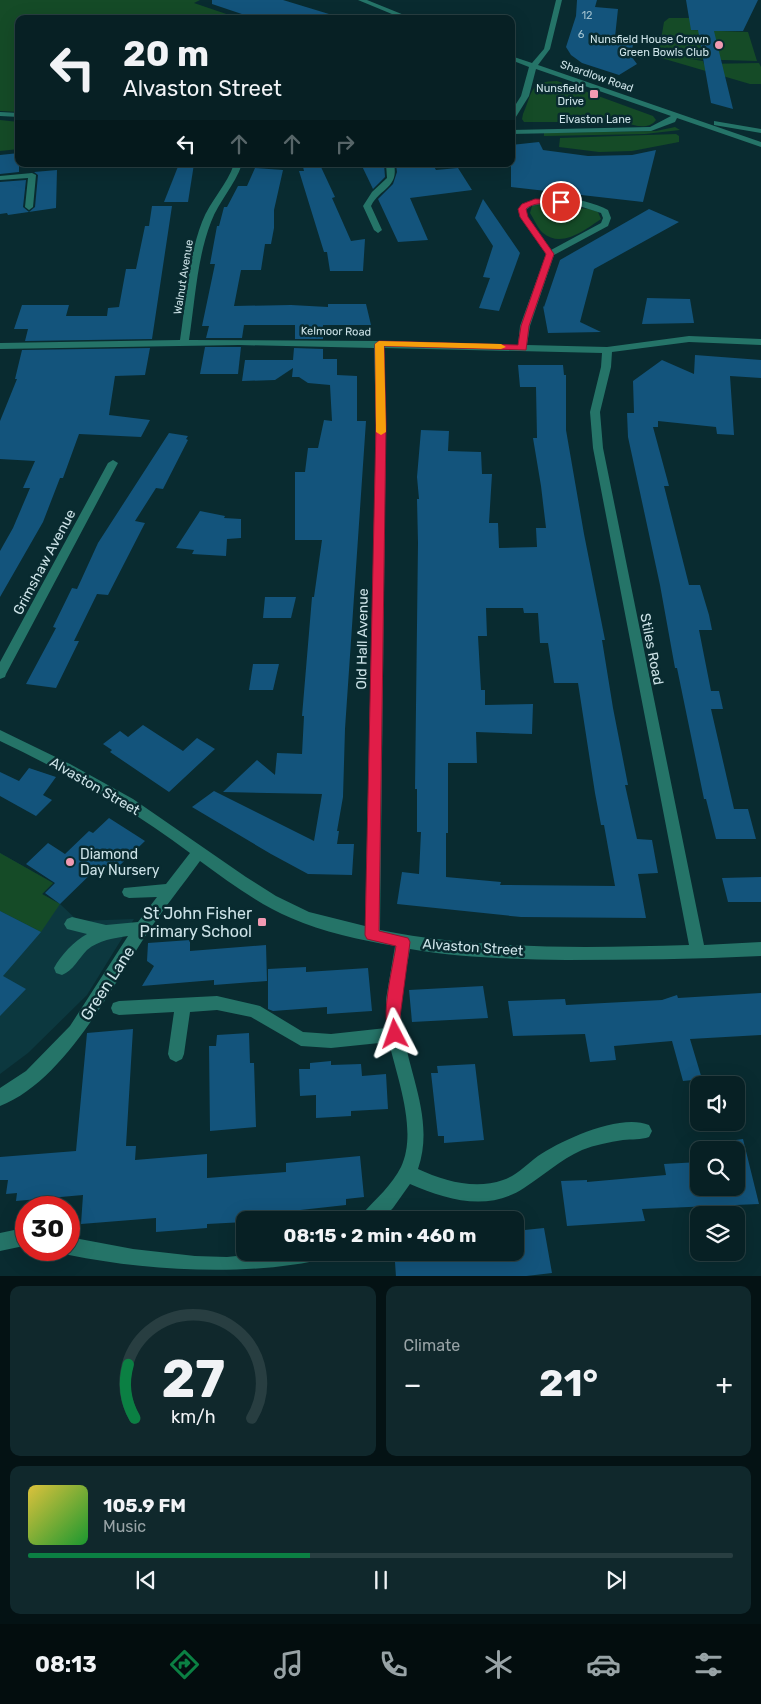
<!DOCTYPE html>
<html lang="en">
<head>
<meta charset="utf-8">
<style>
	:root { --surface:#072024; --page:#10282c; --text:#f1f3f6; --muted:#98a3a6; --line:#283e41; --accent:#0b8043 }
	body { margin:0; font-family:Rubik,sans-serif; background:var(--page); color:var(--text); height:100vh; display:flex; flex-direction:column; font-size:19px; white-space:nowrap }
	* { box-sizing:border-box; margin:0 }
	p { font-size:16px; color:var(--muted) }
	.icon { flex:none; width:28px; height:28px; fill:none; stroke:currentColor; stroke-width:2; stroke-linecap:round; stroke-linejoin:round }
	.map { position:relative; height:1276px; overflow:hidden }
	.drawer { display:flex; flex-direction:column; gap:10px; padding:10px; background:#041214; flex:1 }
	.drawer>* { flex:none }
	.top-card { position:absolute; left:15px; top:15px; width:500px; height:152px; border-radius:10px; box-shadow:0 5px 20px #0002,0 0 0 1px var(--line); background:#072024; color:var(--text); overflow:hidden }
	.tools { position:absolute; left:690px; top:1076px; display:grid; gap:10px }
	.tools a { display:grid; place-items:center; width:55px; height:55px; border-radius:10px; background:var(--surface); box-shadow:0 5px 20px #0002,0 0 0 1px var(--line); font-size:25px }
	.speed { position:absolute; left:15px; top:1196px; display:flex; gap:10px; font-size:25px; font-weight:700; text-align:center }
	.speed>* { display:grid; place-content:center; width:65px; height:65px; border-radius:50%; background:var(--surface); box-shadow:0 5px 20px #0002,0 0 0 1px var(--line); line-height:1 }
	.speed .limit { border:8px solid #d22; background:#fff; color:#111 }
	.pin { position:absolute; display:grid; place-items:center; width:42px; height:42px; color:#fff; margin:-21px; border:2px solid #fff; border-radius:50%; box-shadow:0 1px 5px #0007 }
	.me { position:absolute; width:55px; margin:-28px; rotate:356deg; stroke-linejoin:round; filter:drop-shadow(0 0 4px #0008) }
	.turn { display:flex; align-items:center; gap:18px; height:105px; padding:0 25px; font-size:22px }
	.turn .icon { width:65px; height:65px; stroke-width:2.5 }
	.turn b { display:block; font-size:35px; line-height:42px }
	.lanes { display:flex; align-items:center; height:48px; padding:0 25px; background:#0003; justify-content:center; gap:25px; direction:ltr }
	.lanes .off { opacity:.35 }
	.big { font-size:38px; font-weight:700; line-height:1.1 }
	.drawer .widget { flex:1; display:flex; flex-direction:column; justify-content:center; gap:8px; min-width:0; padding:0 18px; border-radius:10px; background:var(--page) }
	.drawer .dial { align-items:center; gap:0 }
	.dial svg { height:130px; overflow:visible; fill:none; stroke:var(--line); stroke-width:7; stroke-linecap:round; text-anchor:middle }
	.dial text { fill:var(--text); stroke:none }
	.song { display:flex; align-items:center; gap:15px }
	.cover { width:60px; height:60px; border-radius:8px; background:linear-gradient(135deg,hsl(50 70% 55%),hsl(130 70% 35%)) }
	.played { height:5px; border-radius:2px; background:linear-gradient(90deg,var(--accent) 40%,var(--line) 40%) }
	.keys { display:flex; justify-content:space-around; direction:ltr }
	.heat { display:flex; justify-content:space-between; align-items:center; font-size:28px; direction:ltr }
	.drawer .tiles { flex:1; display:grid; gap:10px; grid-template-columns:1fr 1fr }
	.widget:last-child { grid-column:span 2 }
	.trip { position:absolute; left:236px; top:1211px; width:288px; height:50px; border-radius:10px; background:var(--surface); box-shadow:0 5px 20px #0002,0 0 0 1px var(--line); font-weight:700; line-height:50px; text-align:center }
	.tabs { display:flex; height:80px; justify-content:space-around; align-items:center; background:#030d0e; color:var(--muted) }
	.tabs .icon { width:35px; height:35px }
	.tabs .selected { color:var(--accent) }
	.tabs b { font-size:22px; color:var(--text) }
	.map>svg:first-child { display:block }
</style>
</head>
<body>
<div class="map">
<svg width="761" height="1277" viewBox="0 0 761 1277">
	<rect width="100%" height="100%" fill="#092b30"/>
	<path fill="#0c383f" d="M0,853L53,883L42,894L60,904L78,921L134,919L87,995L28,1053L0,1074Z"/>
	<g fill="#154b27">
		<path d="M0,0H200L194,3L241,19H19V112L0,111Z"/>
		<path d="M669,18H706L691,30L748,32L757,61L690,59L703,61L704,64L759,63L761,67V84H750L658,57L664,22Z"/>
		<path d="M557,81L653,116L656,120C649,130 634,126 625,122H524L522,119L523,114C533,92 529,81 557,81Z"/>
		<path d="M0,120L19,122V149L0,151Z"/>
		<path d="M675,127L680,130L645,134L544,136V133L656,131Z"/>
		<path d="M676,134L679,136V142L632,151L599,152L559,147L560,138Z"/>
		<path d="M544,204L589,209L598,212L601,219C586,229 562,249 543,233C538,229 534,219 530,213L532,206Z"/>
		<path d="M0,853L53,883L42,894L60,904L41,932L0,911Z"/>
	</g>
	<g fill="#13547c" fill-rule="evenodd">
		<path d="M212,0H283L329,14L328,19H257L212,4Z"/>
		<path d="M577,0H597L595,7L618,9L615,37L634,38L631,56L637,64L619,75L582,63L571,55L566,47L576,16Z"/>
		<path d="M686,0H758L743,31H714L733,109L711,103L698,30H691Z"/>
		<path d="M539,142L543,150L588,156L632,155L656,150L643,202L511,187V145Z"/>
		<path d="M19,153V172L0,174V155Z"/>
		<path d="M179,164H194L188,202H164Z"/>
		<path d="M361,164H384L385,177L373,189Z"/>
		<path d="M396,164H417L418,166L433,165L436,170L458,168L472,190L410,198L428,240L398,242L378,199L393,184L397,172Z"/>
		<path d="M303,167H321L335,197L332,198L351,241L365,239L363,271H330L327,252H324L299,171H304Z"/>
		<path d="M255,168L283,170L274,210V228L271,244H265L261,270H241L234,306L291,305L328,307V304H366L371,325H323V339H295V325H244L242,338H206L209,326H202L215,264H210L217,226H219L224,207H227L238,186H247Z"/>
		<path d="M57,170L56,208L8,215L7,213L0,214V182L26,180L23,207L29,212L35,207L38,175L34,172Z"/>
		<path d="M483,199L520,253L499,311L479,308L490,278L483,277L493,246L475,218Z"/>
		<path d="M152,206H172L152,339L25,341L28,329H14L22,305H69L66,316H107L108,308L119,307L126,269H136L145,226H149Z"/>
		<path d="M649,209L679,222L594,269L580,322L601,332L548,333L543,306L544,307L560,260Z"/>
		<path d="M647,298L690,299L694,323L642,324Z"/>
		<path d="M205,347H241L238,374H200Z"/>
		<path d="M150,348L145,375L115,376L109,415L150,420L141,437L79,434L63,478H60L43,522L0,597V551L13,528L30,488H23L35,461L0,459V421L17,379H15L22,350Z"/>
		<path d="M294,348L323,349V359H337V375L357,376V421H366L345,729L343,797L337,831H339L337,844H354L352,875L308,874L271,854L192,807L214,791L314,841L322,794L223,792L257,760L275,775L277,753L302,754L304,716H302L312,597H314L322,540H295V472H305L308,448H318L324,420L332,421L330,385L308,383L299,377H292L293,368L275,380L242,381L245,360H293Z"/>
		<path d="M695,355L761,360V378L730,376L734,435L717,434L716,427L658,421V427H653L669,486H664L689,585H700L709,615L712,630H699L711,691H719L723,709H711L734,809H748L756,839H716L706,799H704L677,668H675L660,585L628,437L627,413H634L633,381L662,360L694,374Z"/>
		<path d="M518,365H563L564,375H566V430L584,534L605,640H602L613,708L628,785H625L637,839L652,840L658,873L638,874L646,918L521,917L397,904L402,872L419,874L421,832H417V789H415L418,543L417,499H419L417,477L421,430L449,431L448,451L481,452L482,474H492L489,523H498L499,548L537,547L536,528H546L541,486L533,438H537L536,387H520ZM486,608H523L524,613H538L540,643H548L554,683H578L595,793L601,825H604L615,886L500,885L501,882L446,877V833H448V763H477L476,732L532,734L533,704L485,705V690H481L478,636H487Z"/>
		<path d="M169,433L188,436L186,439L188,440L163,489L156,488L135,521L145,523L108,595L97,594L74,641H79L56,688L26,684L56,628L53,627L72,588L77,589L98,543Z"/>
		<path d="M200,511L225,516L224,518L241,519V538L227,539L226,556L192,554L194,550L176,548Z"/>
		<path d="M265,597H296L291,618H263Z"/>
		<path d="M253,664H279L273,690H249Z"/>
		<path d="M143,725L183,751L197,738L215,749L169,792L110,752L112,750L103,744L120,731L128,737Z"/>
		<path d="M29,768L56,777L43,795L52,800L36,816L0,796V772L19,781Z"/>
		<path d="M109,818L145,841L120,865L113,861L105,869L99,866L60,904L45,893L55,883L26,864L48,843L65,854L89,831L93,833Z"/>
		<path d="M761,877V902H728L722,878Z"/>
		<path d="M0,911L41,932L3,976L26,989L0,1016Z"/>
		<path d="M190,940V951L266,945L267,981L214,985V980L142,986L154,966L147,961L148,943Z"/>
		<path d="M306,967V972L368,968L372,1011L327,1014V1007L273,1011L268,1009V969Z"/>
		<path d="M483,986L488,1018L412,1022L409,990Z"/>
		<path d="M761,993V1035L690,1039L702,1079L683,1081L672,1041L614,1046L616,1060L590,1062L585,1034L513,1036L508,1001L565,999L566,1005L662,1000L677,995L678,998Z"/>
		<path d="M133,1029L126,1146H136L135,1160L207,1154V1178L286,1172V1163L360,1156L364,1197L346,1199V1205L273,1213V1220H245V1222L207,1224V1228L156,1232V1218L81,1224L83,1195L16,1201L17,1193L6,1194L8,1180H0V1157L76,1151L87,1033Z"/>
		<path d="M249,1033L250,1063H254L256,1127L210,1131L209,1046H216L217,1035Z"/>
		<path d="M331,1061V1065L361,1064L362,1076L386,1074L388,1109L351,1111V1116L316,1118V1095L300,1096L299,1069H310V1063Z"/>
		<path d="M475,1064L484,1140L444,1143V1136H438L431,1073H438L437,1066Z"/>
		<path d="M743,1139L759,1204L642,1209L645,1221L567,1226L561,1181L587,1180V1182L666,1175L664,1164L699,1162V1188H733L736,1197V1140Z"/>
		<path d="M544,1228L552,1273L518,1277H396L395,1262L433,1259L432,1252H515V1231Z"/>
	</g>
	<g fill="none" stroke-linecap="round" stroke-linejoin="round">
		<g fill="#257468" fill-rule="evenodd">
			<path d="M358,0H367L414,19H404Z"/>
			<path d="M556,0H562L550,49L538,65L761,142V147L677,118L675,122L651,131L511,134V130L650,127L671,116L536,69L529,96L514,120H511V112L521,96L529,67L511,60V56L532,63L544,49Z"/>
			<path d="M0,112L19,113V117L0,116Z"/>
			<path d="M714,121L761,129V133L714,125Z"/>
			<path d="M234,164H242C235,185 219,201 211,222C197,258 195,301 189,340L379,341L518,345L520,326L546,254L520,217L518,209C536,190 587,198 608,210L611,218L608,226L554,255L530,326L527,345L607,347L689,336L761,339V345L689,342L612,352L611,367L600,412L603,448L704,945L761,942V956C696,959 632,960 566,960C514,959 461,958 410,949C406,973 398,999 402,1024C408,1074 435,1119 418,1169C444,1181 475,1190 503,1180C516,1176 527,1164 538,1156C562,1140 620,1113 649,1125L652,1131L649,1137C641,1140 632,1139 623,1140C609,1142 595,1145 582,1150C560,1160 544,1175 524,1188C488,1212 447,1200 410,1184L393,1208L381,1220H359L362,1214C376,1199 392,1185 401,1167C418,1131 397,1078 389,1042L331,1048L301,1046L251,1017L217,1010L190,1012L184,1054L182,1059L176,1062L170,1059L168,1054L174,1012L119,1015L113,1013L111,1008L113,1003L119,1001L217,996L260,1006L303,1032L331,1034L386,1028V999L395,946C360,940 323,932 291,918C258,904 229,882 200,861C182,886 163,909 146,935C110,990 64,1081 0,1106V1088L26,1071L70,1026L128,936C114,938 99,940 87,950C79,958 73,971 62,975L56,973L54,968C61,955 74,941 87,934L67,929L64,924L67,919L72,917L106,925L138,922L157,897L129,898L124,896L122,892L124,888L166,884L190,853C130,808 67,773 0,741V730L70,764L133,799L246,877L276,896L309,912L365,926L376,425L374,348L239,345L0,349V343L180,340C186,301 188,258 202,222C210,201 227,185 234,164ZM550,203L576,205L601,213L603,218L601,223L551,250L528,217L526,210L531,206ZM384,348L602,353L601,367L590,412L593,448L689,945C586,948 481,950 380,930L386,425Z"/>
			<path d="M386,164H394C399,188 380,188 371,206L382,230L378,233L374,230L363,206L372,192L387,178Z"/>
			<path d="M32,173L36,175L33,207L29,210L25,207L28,178L0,180V176Z"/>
			<path d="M113,460L118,463L6,674L5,677L0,679V662L108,463Z"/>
			<path d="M19,1229L26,1230V1248L19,1247L0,1251V1233Z"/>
			<path d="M69,1237L133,1249L195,1256L227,1257L276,1252H331L328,1258C252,1277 147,1271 69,1255L62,1250H69Z"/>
		</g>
	</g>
	<path fill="#e11d48" stroke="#92132f" d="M535,199L561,200L565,202C554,209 539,198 526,209L528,217L554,254L529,326L526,350L384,346L386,425L379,931L408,938L410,942L400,1017L403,1034L401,1039L395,1041L390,1039C380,1015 392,972 396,946L367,939L365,935L376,425L375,344L379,341L518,345L521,326L546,254L520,217L518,209L522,204Z"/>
	<path fill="#f59e0b" d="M379,341L501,344L506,347L501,349L384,346L386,432L381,435L376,432L375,344Z"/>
	<g fill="#f19ab2" stroke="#092b30" stroke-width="2">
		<circle cx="719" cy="45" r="5"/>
		<rect x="589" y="89" width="10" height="10" rx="2.5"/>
		<circle cx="70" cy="862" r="5"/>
		<rect x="257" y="917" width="10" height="10" rx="2.5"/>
	</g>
	<g text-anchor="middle" stroke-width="5" stroke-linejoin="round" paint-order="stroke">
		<g font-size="11" fill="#9ebfcd">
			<text x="587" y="19">12</text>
			<text x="581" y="38">6</text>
		</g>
		<g font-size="11" fill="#cde3e8" stroke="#092b30" text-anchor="end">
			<text x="709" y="43">Nunsfield House Crown<tspan x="709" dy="13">Green Bowls Club</tspan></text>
			<text x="584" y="92">Nunsfield<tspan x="584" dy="13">Drive</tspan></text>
		</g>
		<g font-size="11" fill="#cde3e8" stroke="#092b30">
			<text transform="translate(597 76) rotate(19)" y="4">Shardlow Road</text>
			<text x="595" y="123">Elvaston Lane</text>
			<text transform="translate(183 277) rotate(-81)" y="4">Walnut Avenue</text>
			<text transform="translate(336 331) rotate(1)" y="4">Kelmoor Road</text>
		</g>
		<g font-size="14" fill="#cde3e8" stroke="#092b30">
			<text transform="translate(44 562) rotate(-62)" y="5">Grimshaw Avenue</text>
			<text transform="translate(362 639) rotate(-89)" y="5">Old Hall Avenue</text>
			<text transform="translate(652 649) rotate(79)" y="5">Stiles Road</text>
			<text transform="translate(95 786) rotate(30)" y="5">Alvaston Street</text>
			<text transform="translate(473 947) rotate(4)" y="5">Alvaston Street</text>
		</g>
		<g font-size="14" fill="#cde3e8" stroke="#092b30" text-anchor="start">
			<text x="80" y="859">Diamond<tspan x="80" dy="16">Day Nursery</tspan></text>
		</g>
		<g font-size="16" fill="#cde3e8" stroke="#092b30" text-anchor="end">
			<text x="252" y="919">St John Fisher<tspan x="252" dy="18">Primary School</tspan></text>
		</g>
		<g font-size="16" fill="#cde3e8" stroke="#092b30">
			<text transform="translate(107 983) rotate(-57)" y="6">Green Lane</text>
		</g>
	</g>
</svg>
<div class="tools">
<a><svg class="icon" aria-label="sound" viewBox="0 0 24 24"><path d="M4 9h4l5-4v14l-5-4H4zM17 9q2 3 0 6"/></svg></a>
<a><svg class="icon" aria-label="search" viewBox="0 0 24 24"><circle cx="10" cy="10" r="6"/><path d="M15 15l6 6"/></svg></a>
<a><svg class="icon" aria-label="layers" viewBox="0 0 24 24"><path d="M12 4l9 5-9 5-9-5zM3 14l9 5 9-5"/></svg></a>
</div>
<div class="speed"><div class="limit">30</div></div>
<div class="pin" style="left:561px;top:202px;background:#d93025"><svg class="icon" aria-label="arrive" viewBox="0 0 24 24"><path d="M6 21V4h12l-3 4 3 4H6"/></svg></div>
<svg class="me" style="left:395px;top:1034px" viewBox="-20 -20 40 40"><path d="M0-17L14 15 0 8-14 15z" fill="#e11d48" stroke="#fff" stroke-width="4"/></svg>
<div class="trip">08:15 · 2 min · 460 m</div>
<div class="top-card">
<div class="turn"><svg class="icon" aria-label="left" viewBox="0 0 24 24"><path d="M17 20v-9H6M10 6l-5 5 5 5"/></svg><div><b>20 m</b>Alvaston Street</div></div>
<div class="lanes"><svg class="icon" aria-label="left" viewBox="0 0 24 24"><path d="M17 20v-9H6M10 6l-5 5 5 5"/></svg><svg class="icon off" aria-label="ahead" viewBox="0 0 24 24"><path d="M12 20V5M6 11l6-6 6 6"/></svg><svg class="icon off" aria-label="ahead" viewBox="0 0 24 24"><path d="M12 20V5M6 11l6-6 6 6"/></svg><svg class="icon off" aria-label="right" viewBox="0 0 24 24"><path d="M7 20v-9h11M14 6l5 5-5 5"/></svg></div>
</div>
</div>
<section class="drawer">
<div class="tiles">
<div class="widget dial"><svg viewBox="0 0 100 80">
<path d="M14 69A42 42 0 1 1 86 69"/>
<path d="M14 69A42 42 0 0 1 10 36" stroke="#0b8043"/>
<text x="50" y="56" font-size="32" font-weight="700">27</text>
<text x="50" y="72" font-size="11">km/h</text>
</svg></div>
<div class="widget"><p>Climate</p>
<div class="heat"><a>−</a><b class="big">21°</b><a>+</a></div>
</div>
<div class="widget">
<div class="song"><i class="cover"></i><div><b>105.9 FM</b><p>Music</p></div></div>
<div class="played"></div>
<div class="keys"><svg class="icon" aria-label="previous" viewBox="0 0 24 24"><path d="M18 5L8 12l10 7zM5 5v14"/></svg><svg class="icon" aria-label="pause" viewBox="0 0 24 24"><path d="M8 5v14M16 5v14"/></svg><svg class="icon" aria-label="next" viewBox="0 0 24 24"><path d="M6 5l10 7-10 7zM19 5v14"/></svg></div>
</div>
</div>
</section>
<nav class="tabs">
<b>08:13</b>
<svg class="icon selected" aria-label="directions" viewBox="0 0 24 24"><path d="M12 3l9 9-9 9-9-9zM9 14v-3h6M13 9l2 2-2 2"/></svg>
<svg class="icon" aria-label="music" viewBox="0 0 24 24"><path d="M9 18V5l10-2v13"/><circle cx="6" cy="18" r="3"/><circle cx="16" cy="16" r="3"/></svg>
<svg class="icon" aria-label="phone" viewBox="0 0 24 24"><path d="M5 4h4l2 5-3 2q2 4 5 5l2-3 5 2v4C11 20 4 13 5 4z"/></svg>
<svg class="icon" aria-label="climate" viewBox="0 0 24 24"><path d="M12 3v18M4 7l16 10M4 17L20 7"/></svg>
<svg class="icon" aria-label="car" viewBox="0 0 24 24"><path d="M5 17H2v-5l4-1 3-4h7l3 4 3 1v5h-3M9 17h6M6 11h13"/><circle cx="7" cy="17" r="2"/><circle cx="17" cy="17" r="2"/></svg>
<svg class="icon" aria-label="filters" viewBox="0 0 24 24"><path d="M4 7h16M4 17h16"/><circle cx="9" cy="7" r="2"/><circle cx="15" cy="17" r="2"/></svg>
</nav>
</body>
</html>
